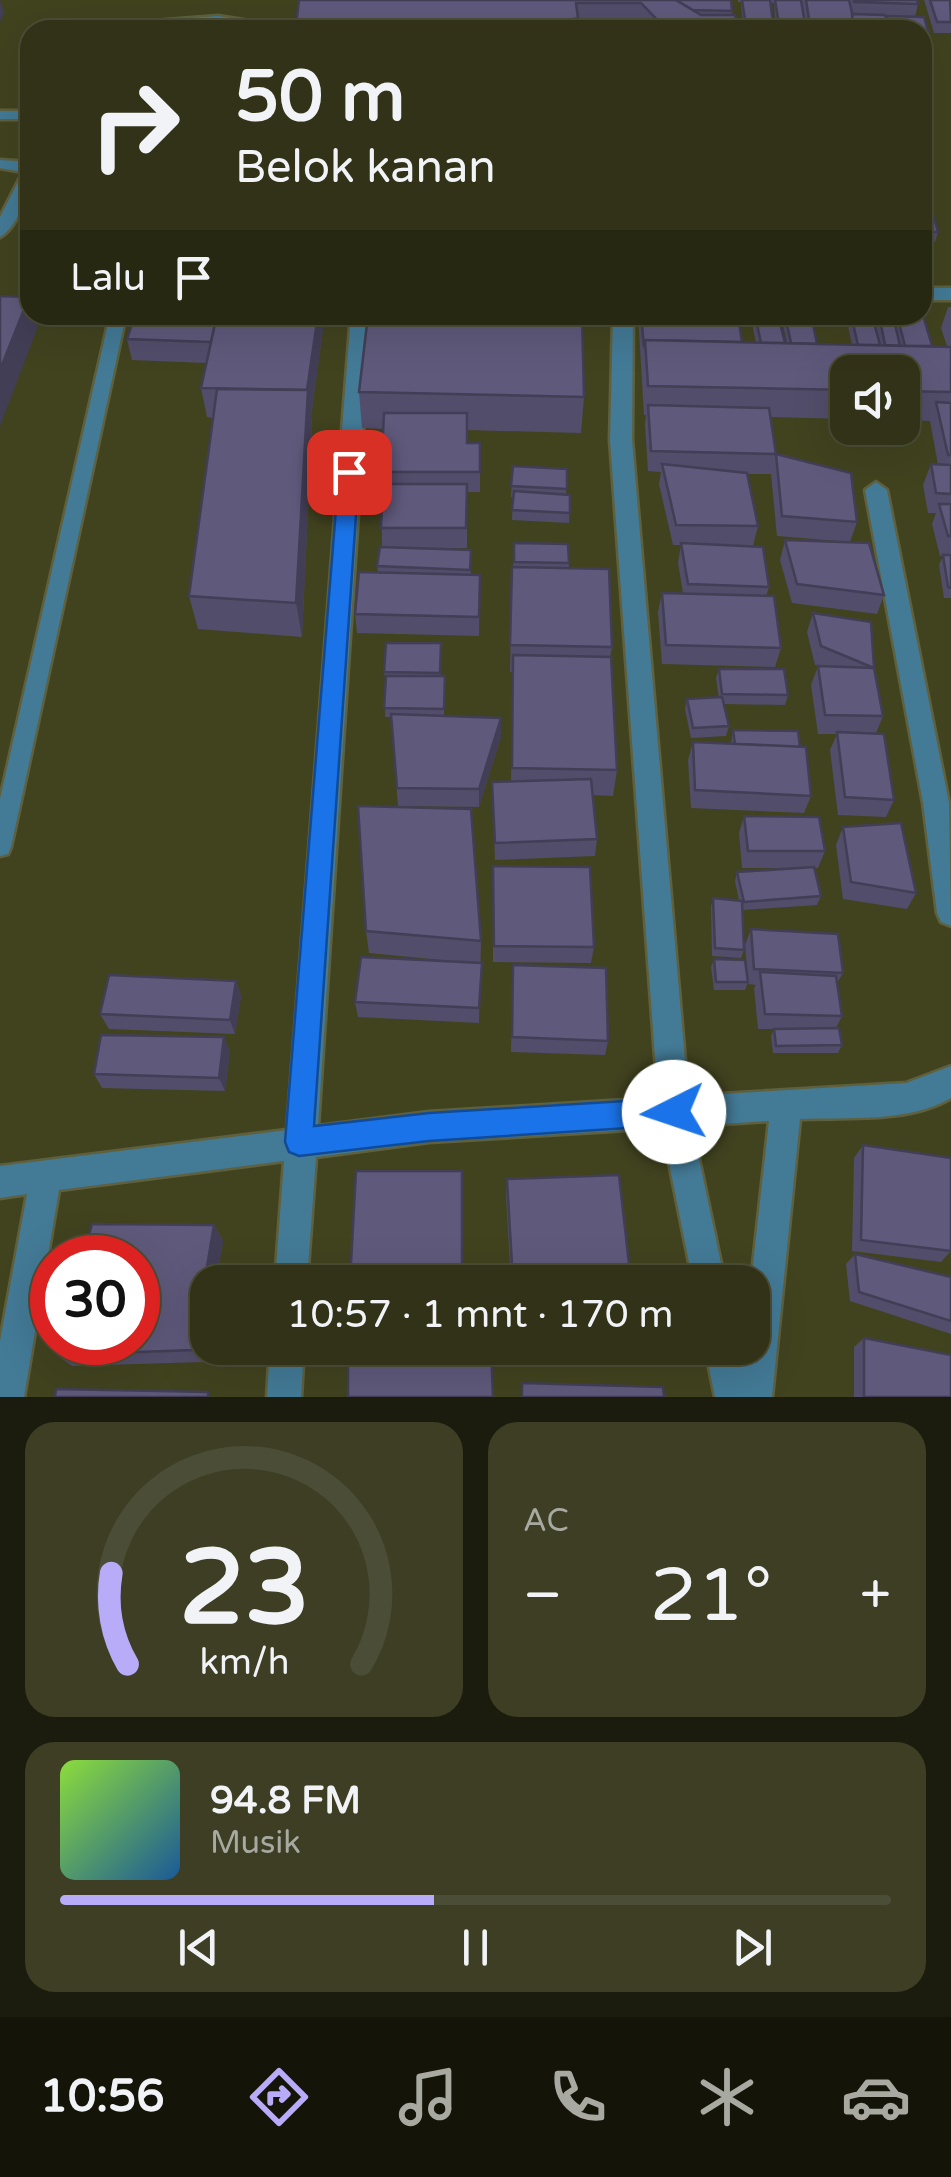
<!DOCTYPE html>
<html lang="id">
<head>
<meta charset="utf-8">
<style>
	:root { --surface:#313217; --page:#3d3e24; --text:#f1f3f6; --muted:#a8aaa1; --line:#4c4d36; --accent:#b8abf7 }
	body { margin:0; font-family:"Varela Round",sans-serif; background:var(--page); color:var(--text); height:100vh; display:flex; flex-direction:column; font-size:38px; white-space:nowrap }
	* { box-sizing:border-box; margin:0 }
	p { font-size:32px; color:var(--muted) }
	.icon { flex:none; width:55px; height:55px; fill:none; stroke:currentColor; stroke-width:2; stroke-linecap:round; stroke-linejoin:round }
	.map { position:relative; height:1397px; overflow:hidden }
	.sheet { display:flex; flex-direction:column; gap:25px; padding:25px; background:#1b1c0d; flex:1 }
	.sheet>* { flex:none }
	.top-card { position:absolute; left:20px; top:20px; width:912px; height:305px; border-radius:30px; box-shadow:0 10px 40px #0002,0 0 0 2px var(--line); background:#313217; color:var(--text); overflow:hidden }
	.tools { position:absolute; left:830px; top:355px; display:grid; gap:20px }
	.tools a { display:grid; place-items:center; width:90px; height:90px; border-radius:20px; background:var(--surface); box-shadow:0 10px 40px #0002,0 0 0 2px var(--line); font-size:50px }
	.speed { position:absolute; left:30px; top:1235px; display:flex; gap:20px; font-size:50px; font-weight:700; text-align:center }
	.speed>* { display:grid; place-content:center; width:130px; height:130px; border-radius:50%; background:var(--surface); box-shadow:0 10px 40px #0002,0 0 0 2px var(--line); line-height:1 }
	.speed .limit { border:15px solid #d22; background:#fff; color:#111 }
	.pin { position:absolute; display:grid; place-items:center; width:85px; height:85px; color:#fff; margin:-42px; border-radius:20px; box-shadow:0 5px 15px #0006 }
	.me { position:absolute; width:110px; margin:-55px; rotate:266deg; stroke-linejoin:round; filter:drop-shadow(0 0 8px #0008) }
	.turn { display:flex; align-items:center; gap:35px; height:210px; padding:0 50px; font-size:45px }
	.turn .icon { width:130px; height:130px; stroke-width:2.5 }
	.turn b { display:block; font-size:70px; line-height:85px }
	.then { display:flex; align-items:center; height:95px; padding:0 50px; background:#0003; gap:20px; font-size:38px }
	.big { font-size:75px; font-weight:600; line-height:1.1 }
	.sheet .card { flex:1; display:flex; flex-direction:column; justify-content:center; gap:15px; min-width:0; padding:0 35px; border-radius:30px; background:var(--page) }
	.sheet .dial { align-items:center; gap:0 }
	.dial svg { height:260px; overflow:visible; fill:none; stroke:var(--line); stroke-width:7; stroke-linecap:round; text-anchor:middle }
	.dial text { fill:var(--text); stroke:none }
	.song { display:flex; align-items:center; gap:30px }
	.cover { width:120px; height:120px; border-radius:15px; background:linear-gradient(135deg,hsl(90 70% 55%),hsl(210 70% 35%)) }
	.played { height:10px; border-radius:5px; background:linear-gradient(90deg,var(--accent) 45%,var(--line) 45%) }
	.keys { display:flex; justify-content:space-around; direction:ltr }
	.heat { display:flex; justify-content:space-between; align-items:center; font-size:55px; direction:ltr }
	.sheet .tiles { flex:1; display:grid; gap:25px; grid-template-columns:1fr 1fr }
	.card:last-child { grid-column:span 2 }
	.trip { position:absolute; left:190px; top:1265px; width:580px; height:100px; border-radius:30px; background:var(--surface); box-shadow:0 10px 40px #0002,0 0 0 2px var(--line); font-weight:600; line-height:100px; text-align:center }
	.dock { display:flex; height:160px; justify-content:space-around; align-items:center; background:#141409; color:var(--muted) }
	.dock .icon { width:70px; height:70px }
	.dock .current { color:var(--accent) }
	.dock b { font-size:45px; color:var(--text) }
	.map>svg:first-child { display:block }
</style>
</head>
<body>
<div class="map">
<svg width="951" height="1397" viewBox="0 0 951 1397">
	<rect width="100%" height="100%" fill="#41431f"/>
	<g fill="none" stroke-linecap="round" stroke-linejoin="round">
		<g stroke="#5e603e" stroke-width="5">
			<g id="service">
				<path d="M218,16L263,23L267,30L218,24L140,30H85L91,26Z"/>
				<rect x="0" y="111" width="30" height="8"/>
				<path d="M0,160L30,162C30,185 21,225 0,237V217L23,172L0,168Z"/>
				<path d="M110,315H126L11,847L8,854L0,856V799Z"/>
			</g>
		</g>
		<g stroke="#5e603e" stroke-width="5">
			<g id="minor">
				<rect x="922" y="288" width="29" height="12"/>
				<path d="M351,315H371L318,1126L429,1112L658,1098L610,440L613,315H633L632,440L688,1096L906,1083L951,1066V1098C909,1123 847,1117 800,1119L772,1397H715L705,1348H739L742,1362L743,1348H752L751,1282L769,1121L692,1126L725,1282H693L662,1128L429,1142L316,1157L307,1282H275L284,1161L59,1190L24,1397H0V1341L27,1194L0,1198V1166L287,1130Z"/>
				<path d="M876,482L887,490L949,803L951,926L941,922L937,913L923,803L865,490Z"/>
				<path d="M270,1348H304L301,1397H267Z"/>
			</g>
		</g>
		<use href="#service" fill="#437a96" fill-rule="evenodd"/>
		<use href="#minor" fill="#437a96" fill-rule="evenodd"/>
	</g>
	<g fill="#524d6a">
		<path d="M299,0H731L732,15L738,30H255L296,25Z"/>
		<path d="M738,0H917L918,4L915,17L929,34L927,40L929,44L923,64L922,30H776L774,3H770L773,21L772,30H743L741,2H738Z"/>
		<path d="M924,0H951V33H934Z"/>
		<path d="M922,217L938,232L935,242L929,243L933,261L930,272L922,271Z"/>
		<path d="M948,307H951V598H944L939,565L943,556H940L932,524L936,513H928L923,485L931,464L938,465L930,421L902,420V372H848V419L771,417L776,454L857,522L850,542L777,536L771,474H747L758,526L753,546L726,545L769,587L766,596L781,648L775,667L662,664L658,612L662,593H683L678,563L681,545H673L659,484L661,472L648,471L645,425L646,415H644L638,315H738L742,342L756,343L752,323L753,315H778L785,343H787L782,321L784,315H811L817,344L852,345L848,326L851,315L880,345L876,326L879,315L894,317V315H922L932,346H947L941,328Z"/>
		<path d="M135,315H325L311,416L312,426L302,637L198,629L189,596L213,418L207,417L201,388L207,363L132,360L127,339Z"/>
		<path d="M359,392L584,397L581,433L467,430V443H480V492H467V548H405L471,550V575H480L479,636L357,633L355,614L378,573L377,566L382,547L381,472L383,429L362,428Z"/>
		<path d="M513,466L567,469L566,494L570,495L569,523L512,520L513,497H511Z"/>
		<path d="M785,540L884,595L877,614L792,603L780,560Z"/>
		<path d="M514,543L568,544L569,568L612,647L610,657L617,770L613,796L592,795L597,839L595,856L495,860L492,782L511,781L513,672H510L512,567H513Z"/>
		<path d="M813,613L874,668L883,716L876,733L894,800L886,817L838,815L830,750L837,734H818L811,685L818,666L815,665L807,632Z"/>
		<path d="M441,643V676H445L444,716L501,737L479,807L398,806L391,717H385L386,682L384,672Z"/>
		<path d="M719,669L788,695L785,705L724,704L729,726L726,736L691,738L685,709L687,699L719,698L716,678Z"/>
		<path d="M733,730L800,747L811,796L804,813L691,808L688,760L693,742L731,744Z"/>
		<path d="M744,816L825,851L818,868H814L821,896L817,905L742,910L744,950L741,958L712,956L711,907L713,898L739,900L735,881L737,872L796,868H742L739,833Z"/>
		<path d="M843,827L916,893L907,909L843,899L836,845Z"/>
		<path d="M493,866L594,947L591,963L493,962Z"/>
		<path d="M751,929L843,973L837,983L842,1016L836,1028L842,1045L838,1053H773L771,1036L774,1029H758L754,988L756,985L748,984V982L745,990H714L711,967L714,959L748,978L745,945Z"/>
		<path d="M366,931L481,941L479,1023L358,1017L355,1002L462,962L369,953Z"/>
		<path d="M513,965L608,1041L605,1055L511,1052Z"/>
		<path d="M236,981L241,996L235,1034L109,1029L100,1014Z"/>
		<path d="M224,1037L230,1052L225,1091L102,1088L94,1074Z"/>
		<path d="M863,1145L951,1251L941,1262L852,1251L854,1158Z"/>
		<path d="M507,1179L631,1282H511L506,1196Z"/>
		<path d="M214,1225L223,1241L216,1282H208V1336L203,1362L72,1366L57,1355Z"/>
		<path d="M855,1254L951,1277V1334L850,1301L846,1264Z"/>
		<path d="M864,1338L951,1397H854V1347Z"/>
	</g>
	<g fill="#423e56">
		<path d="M0,0L4,12L0,22Z"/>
		<path d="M578,18V30H570V20Z"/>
		<path d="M29,297L30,315H35L38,326L0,426V370Z"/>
		<path d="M318,315H325L311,416L312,426L302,637L296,603L307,390Z"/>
		<path d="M501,718V737L479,807V789Z"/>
		<path d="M236,981L241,996L235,1034L230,1020Z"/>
		<path d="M224,1037L230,1052L225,1091L219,1078Z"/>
		<path d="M214,1225L223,1241L216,1282H208V1336L203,1362L193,1350Z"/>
	</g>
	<g fill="#5f597b" stroke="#423e56" stroke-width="2.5">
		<path d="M299,0H676L701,15H735L738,30H667L641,3H576L578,18L570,20L571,30H255L256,25H296Z"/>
		<path d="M676,0H731L732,11L693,10Z"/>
		<path d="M742,0H770L773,21L745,20Z"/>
		<path d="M775,0H801L805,24L779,25Z"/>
		<path d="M806,0H849L854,21L809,19Z"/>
		<path d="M854,0H917L918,4L854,2Z"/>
		<path d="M930,0H950L951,22H937Z"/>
		<path d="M852,14L885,15L887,22V16L924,17L929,34H926L924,30H856L855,25H853Z"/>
		<path d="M782,24L855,25L856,30H784Z"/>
		<path d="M922,30H924L929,44H922Z"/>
		<path d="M922,217H934L938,232H930L925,224H922Z"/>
		<path d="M922,228H926L933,261H922Z"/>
		<path d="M0,296L29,297L0,370Z"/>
		<path d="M922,312L932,346H905L897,315H922Z"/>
		<path d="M135,315H217L211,342L127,339Z"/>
		<path d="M217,315H318L307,390L201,388Z"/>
		<path d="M368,315H582L584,397L359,392Z"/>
		<path d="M641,315H738L742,342L645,340L644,347Z"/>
		<path d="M755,315H778L785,343H761Z"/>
		<path d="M785,315H811L817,344L791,343Z"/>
		<path d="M851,315H872L880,345H858Z"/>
		<path d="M879,315H893L900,346L885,345Z"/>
		<path d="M645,340L951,347V392L902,391V372H848V390L648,386Z"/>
		<path d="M217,389L308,390L296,603L189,596Z"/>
		<path d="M936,402L951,403V455H948Z"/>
		<path d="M648,405L769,408L776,454L651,451Z"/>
		<path d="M384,413H467V443H480V472H381Z"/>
		<path d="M776,454L851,473L857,522L782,516Z"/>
		<path d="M662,464L747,473L758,526L676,525Z"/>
		<path d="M931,464L951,465V494L936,493Z"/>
		<path d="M513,466L567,469V489L511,486Z"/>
		<path d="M383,484H467L466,528H381Z"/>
		<path d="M514,491L570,495V513L512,510Z"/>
		<path d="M939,504H951V536H948Z"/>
		<path d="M785,540L869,543L884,595L797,584Z"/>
		<path d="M514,543L568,544L569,563L514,562Z"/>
		<path d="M681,543L763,547L769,587L688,584Z"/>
		<path d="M380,547L471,550L470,570L377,566Z"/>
		<path d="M943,555H951V588L948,587Z"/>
		<path d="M512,567L609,569L612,647L510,645Z"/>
		<path d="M359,572L480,575L479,617L355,614Z"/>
		<path d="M662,593L774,596L781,648L666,645Z"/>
		<path d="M813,613L871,622L874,668L821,646Z"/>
		<path d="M386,643H441L440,673L384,672Z"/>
		<path d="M513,655L611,657L617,770L512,768Z"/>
		<path d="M818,666L874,668L883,716L825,715Z"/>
		<path d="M719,669H784L788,695L722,694Z"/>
		<path d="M386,676H445L444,709L384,708Z"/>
		<path d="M722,697L729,726L693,728L687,699Z"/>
		<path d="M391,714L501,718L479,789L397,788Z"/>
		<path d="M733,730L798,731L800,747L735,744Z"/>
		<path d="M837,732L884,734L894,800L845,797Z"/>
		<path d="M693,742L806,747L811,796L695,790Z"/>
		<path d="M591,779L597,839L495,843L492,782Z"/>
		<path d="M358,806L471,809L481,941L366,931Z"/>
		<path d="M744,816L819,817L825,851H748Z"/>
		<path d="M901,823L916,893L851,882L843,827Z"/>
		<path d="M493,866L590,867L594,947L494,946Z"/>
		<path d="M814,867L821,896L744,902L737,872Z"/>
		<path d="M713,898L742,901L744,950L715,948Z"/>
		<path d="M751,929L838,934L843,973L754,969Z"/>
		<path d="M361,957L482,963L479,1008L355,1002Z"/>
		<path d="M714,959L745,960L748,982H716Z"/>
		<path d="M513,965L606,968L608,1041L512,1037Z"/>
		<path d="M760,972L836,976L842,1016L765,1014Z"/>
		<path d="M109,975L236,981L230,1020L100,1014Z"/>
		<path d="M839,1028L842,1045L776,1046L774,1029Z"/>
		<path d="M101,1035L224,1037L219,1078L94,1074Z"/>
		<path d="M863,1145L951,1158V1251L861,1240Z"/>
		<path d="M356,1171H462V1282H350Z"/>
		<path d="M619,1175L631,1282H513L507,1179Z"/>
		<path d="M92,1224L214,1225L193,1350L57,1355L60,1342H138V1258H83Z"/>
		<path d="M855,1254L951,1277V1321L859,1292Z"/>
		<path d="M864,1338L951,1355V1397H864Z"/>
		<path d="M348,1348H491L493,1397H348Z"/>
		<path d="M522,1383L663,1387L664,1397H522Z"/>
		<path d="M56,1389L208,1392V1397H55Z"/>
	</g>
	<path fill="#1a73e8" stroke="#114b97" stroke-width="2.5" d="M349,465L359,472L314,1126L429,1113L674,1098L684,1102L688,1112L684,1121L674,1125L429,1141L299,1156L289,1152L285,1142L339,472Z"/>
</svg>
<div class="tools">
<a><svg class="icon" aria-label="sound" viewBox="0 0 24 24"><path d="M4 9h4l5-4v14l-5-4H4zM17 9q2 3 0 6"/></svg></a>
</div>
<div class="speed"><div class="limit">30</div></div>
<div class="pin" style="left:349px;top:472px;background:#d93025"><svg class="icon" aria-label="arrive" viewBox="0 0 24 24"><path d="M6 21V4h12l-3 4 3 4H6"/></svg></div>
<svg class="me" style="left:674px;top:1112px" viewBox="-20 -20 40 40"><circle r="19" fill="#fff"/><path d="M0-13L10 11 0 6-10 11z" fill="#1a73e8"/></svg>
<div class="trip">10:57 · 1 mnt · 170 m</div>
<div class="top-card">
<div class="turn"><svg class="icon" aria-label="right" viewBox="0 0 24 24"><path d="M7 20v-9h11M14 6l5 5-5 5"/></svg><div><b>50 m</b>Belok kanan</div></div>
<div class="then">Lalu<svg class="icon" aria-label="arrive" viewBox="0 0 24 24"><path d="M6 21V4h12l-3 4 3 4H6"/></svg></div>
</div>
</div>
<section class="sheet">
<div class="tiles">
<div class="card dial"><svg viewBox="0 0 100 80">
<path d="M14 69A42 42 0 1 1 86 69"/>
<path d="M14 69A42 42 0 0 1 9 41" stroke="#b8abf7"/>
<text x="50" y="56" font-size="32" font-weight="700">23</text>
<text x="50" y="72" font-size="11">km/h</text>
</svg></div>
<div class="card"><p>AC</p>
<div class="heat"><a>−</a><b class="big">21°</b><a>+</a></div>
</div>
<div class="card">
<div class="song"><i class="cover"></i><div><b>94.8 FM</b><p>Musik</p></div></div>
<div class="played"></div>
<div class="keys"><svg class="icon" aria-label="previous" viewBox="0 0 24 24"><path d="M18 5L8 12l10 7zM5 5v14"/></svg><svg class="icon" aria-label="pause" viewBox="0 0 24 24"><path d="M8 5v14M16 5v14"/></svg><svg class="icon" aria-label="next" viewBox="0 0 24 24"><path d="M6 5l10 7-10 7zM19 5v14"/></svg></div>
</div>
</div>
</section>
<nav class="dock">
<b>10:56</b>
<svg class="icon current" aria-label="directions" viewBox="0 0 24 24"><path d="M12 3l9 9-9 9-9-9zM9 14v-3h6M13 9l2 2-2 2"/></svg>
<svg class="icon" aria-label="music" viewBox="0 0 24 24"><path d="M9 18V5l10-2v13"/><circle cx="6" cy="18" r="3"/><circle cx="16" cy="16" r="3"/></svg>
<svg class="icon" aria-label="phone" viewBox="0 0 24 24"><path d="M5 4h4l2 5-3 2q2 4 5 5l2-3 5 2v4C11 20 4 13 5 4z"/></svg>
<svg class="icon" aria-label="climate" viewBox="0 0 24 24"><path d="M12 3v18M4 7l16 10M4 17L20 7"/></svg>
<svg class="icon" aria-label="car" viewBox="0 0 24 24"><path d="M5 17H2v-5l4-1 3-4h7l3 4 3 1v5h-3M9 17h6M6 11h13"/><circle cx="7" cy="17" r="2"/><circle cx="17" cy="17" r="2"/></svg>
</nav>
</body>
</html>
